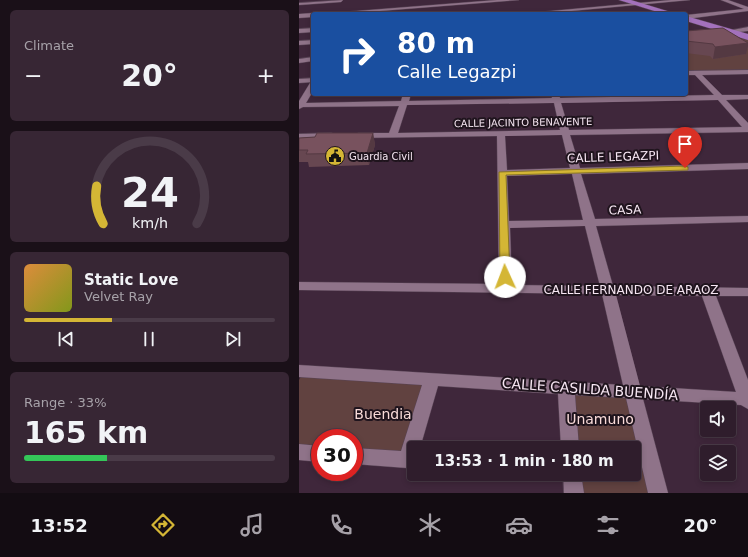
<!DOCTYPE html>
<html lang="en">
<head>
<meta charset="utf-8">
<style>
	:root { --surface:#2f1d2c; --page:#372634; --text:#f1f3f6; --muted:#a7a2a9; --line:#4a3b48; --accent:#d4b635 }
	body { margin:0; font-family:"DejaVu Sans",sans-serif; background:var(--page); color:var(--text); height:100vh; display:flex; flex-direction:column; font-size:15px; white-space:nowrap }
	* { box-sizing:border-box; margin:0 }
	p { font-size:13px; color:var(--muted) }
	.icon { flex:none; width:22px; height:22px; fill:none; stroke:currentColor; stroke-width:2; stroke-linecap:round; stroke-linejoin:round }
	.map { position:relative; flex:1; overflow:hidden }
	.sheet { display:flex; flex-direction:column; gap:10px; padding:10px; background:#1a1018; width:299px }
	.sheet>* { flex:none }
	.guide { position:absolute; left:12px; top:12px; width:377px; height:84px; border-radius:4px; box-shadow:0 2px 6px #0003,0 0 0 1px var(--line); background:#1a4fa0; color:#fff; overflow:hidden }
	.tools { position:absolute; left:401px; top:401px; display:grid; gap:8px }
	.tools a { display:grid; place-items:center; width:36px; height:36px; border-radius:4px; background:var(--surface); box-shadow:0 2px 6px #0003,0 0 0 1px var(--line); font-size:20px }
	.speed { position:absolute; left:12px; top:429px; display:flex; gap:8px; font-size:20px; font-weight:700; text-align:center }
	.speed>* { display:grid; place-content:center; width:52px; height:52px; border-radius:50%; background:var(--surface); box-shadow:0 2px 6px #0003,0 0 0 1px var(--line); line-height:1 }
	.speed .limit { border:6px solid #d22; background:#fff; color:#111 }
	.pin { position:absolute; display:grid; place-items:center; width:34px; height:34px; color:#fff; margin:-41px -17px; border-radius:50% 50% 50% 0; rotate:-45deg; box-shadow:0 0 4px #0007 }
	.pin .icon { rotate:45deg }
	.me { position:absolute; width:44px; margin:-22px; rotate:358deg; stroke-linejoin:round; filter:drop-shadow(0 0 3px #0008) }
	.turn { display:flex; align-items:center; gap:14px; height:84px; padding:0 20px; font-size:18px }
	.turn .icon { width:52px; height:52px; stroke-width:2.5 }
	.turn b { display:block; font-size:28px; line-height:34px }
	.big { font-size:30px; font-weight:600; line-height:1.1 }
	.sheet .card { flex:1; display:flex; flex-direction:column; justify-content:center; gap:6px; min-width:0; padding:0 14px; border-radius:6px; background:var(--page) }
	.sheet .dial { align-items:center; gap:0 }
	.dial svg { height:104px; overflow:visible; fill:none; stroke:var(--line); stroke-width:7; stroke-linecap:round; text-anchor:middle }
	.dial text { fill:var(--text); stroke:none }
	.song { display:flex; align-items:center; gap:12px }
	.cover { width:48px; height:48px; border-radius:6px; background:linear-gradient(135deg,hsl(30 70% 55%),hsl(70 70% 35%)) }
	.played { height:4px; border-radius:2px; background:linear-gradient(90deg,var(--accent) 35%,var(--line) 35%) }
	.keys { display:flex; justify-content:space-around; direction:ltr }
	.heat { display:flex; justify-content:space-between; align-items:center; font-size:22px; direction:ltr }
	.charge { height:6px; border-radius:3px; background:linear-gradient(90deg,#34c759 33%,var(--line) 0) }
	.trip { position:absolute; left:108px; top:441px; width:234px; height:40px; border-radius:4px; background:var(--surface); box-shadow:0 2px 6px #0003,0 0 0 1px var(--line); font-weight:600; line-height:40px; text-align:center }
	.tabs { display:flex; height:64px; justify-content:space-around; align-items:center; background:#130c12; color:var(--muted) }
	.tabs .icon { width:28px; height:28px }
	.tabs .selected { color:var(--accent) }
	.tabs b { font-size:18px; color:var(--text) }
	main { display:flex; flex:1; min-height:0 }
	.map>svg:first-child { display:block }
</style>
</head>
<body>
<main>
<section class="sheet">
<div class="card"><p>Climate</p>
<div class="heat"><a>−</a><b class="big">20°</b><a>+</a></div>
</div>
<div class="card dial"><svg viewBox="0 0 100 80">
<path d="M14 69A42 42 0 1 1 86 69"/>
<path d="M14 69A42 42 0 0 1 9 40" stroke="#d4b635"/>
<text x="50" y="56" font-size="32" font-weight="700">24</text>
<text x="50" y="72" font-size="11">km/h</text>
</svg></div>
<div class="card">
<div class="song"><i class="cover"></i><div><b>Static Love</b><p>Velvet Ray</p></div></div>
<div class="played"></div>
<div class="keys"><svg class="icon" aria-label="previous" viewBox="0 0 24 24"><path d="M18 5L8 12l10 7zM5 5v14"/></svg><svg class="icon" aria-label="pause" viewBox="0 0 24 24"><path d="M8 5v14M16 5v14"/></svg><svg class="icon" aria-label="next" viewBox="0 0 24 24"><path d="M6 5l10 7-10 7zM19 5v14"/></svg></div>
</div>
<div class="card"><p>Range · 33%</p><b class="big">165 km</b><div class="charge"></div></div>
</section>
<div class="map">
<svg width="449" height="493" viewBox="0 0 449 493">
	<rect width="100%" height="100%" fill="#3f273b"/>
	<g fill="#614240">
		<path d="M449,37V72L387,73V39Z"/>
		<path d="M5,371L133,380L108,460L55,456V438H21V454L0,452V380Z"/>
		<path d="M267,388L333,392L359,493H275L273,474H335V448H271Z"/>
	</g>
	<g fill="none" stroke-linecap="round" stroke-linejoin="round">
		<g stroke="#574354" stroke-width="1">
			<g id="street">
				<path d="M44,0L42,2L0,5V3Z"/>
				<path d="M198,0H220L43,14H19Z"/>
				<path d="M372,0H391L240,14H219Z"/>
				<path d="M422,0H429L449,7V11L387,19V15L445,9Z"/>
				<path d="M0,14L14,13L16,14H14V17L0,18Z"/>
				<path d="M449,27V31L431,33L428,31Z"/>
				<path d="M14,28V32L0,33V29Z"/>
				<path d="M14,40V44L0,45V41Z"/>
				<path d="M14,57V61L0,63V59Z"/>
				<path d="M449,70V74L403,75L423,95H449V99L427,100L449,123V132L271,135L281,168L449,163V169L282,174L296,219L449,216V222L297,226L314,286L449,288V296H417L449,380V409L442,405L344,399L369,493H349L327,398L276,395L280,448H262L259,394L139,386L121,448H115L114,466L108,468L55,464V448L102,451L123,385L0,377V365L324,385L303,294L0,290V282L200,284L198,136L56,138L55,136L59,133H90L100,106L4,107L0,109V101L11,83H14V91L7,103L102,101L104,94H112L110,101L253,98L252,94H260L261,98L415,95L396,75H387V71ZM419,100L443,127L270,130L262,103ZM255,103L261,130L99,133L108,105ZM263,135L271,168L208,170L206,136ZM273,174L284,220L210,221L208,176ZM286,226L301,286L213,285L211,228ZM317,295L403,296L437,392L341,386Z"/>
				<path d="M14,78V82L0,83V79Z"/>
				<path d="M33,133L37,136L36,138L0,140V134Z"/>
				<path d="M0,444L21,446V462L0,460Z"/>
				<path d="M264,474H282L285,493H265Z"/>
			</g>
		</g>
		<g stroke="#574354" stroke-width="1">
			<g id="primary">
				<path d="M320,0H332L378,14H365Z"/>
				<path d="M387,16L449,34V40L387,21Z"/>
			</g>
		</g>
		<use href="#street" fill="#8f7389" fill-rule="evenodd"/>
		<use href="#primary" fill="#a371bc" fill-rule="evenodd"/>
	</g>
	<g fill="#674751">
		<path d="M387,31L449,42V46L447,54L414,59L411,56L387,53Z"/>
		<path d="M74,133L76,145L70,165L10,167L9,162H0V138L16,137Z"/>
	</g>
	<g fill="#543942">
		<path d="M449,43V46L447,54L414,59L416,47Z"/>
		<path d="M74,133L76,145L70,165L68,153Z"/>
	</g>
	<g fill="#78525e" stroke="#543942">
		<path d="M424,28L449,43L416,47L414,44L387,41V31Z"/>
		<path d="M18,133H74L68,153L7,154L9,150H0V138L16,137Z"/>
	</g>
	<path fill="#d4b635" stroke="#8a7622" d="M386,166L389,167V170L207,175L211,277L206,280L201,277L200,172Z"/>
	<defs>
		<g id="civic-disc" transform="scale(1)"><circle r="9.5" fill="#d4b635" stroke="#1f141d"/><path d="M-.6-6.5H3V-4.5H.6V-3L4-1V1h2V6H-6V1h2V-1L-.6-3ZM-1.2 2.5V6h2.4V2.5Z" fill="#111"/></g>
	</defs>
	<g fill-rule="evenodd">
		<use href="#civic-disc" x="36" y="156"/>
	</g>
	<g text-anchor="middle" stroke-width="4" stroke-linejoin="round" paint-order="stroke">
		<g font-size="10" fill="#f6e6f2" stroke="#1f141d">
			<text transform="translate(224 122) rotate(-1)" y="4">CALLE JACINTO BENAVENTE</text>
		</g>
		<g font-size="10" fill="#f6e6f2" stroke="#1f141d" text-anchor="start">
			<text x="50" y="160">Guardia Civil</text>
		</g>
		<g font-size="12" fill="#f6e6f2" stroke="#1f141d">
			<text transform="translate(314 157) rotate(-2)" y="4">CALLE LEGAZPI</text>
			<text transform="translate(326 210) rotate(-2)" y="4">CASA</text>
			<text x="332" y="294">CALLE FERNANDO DE ARAOZ</text>
		</g>
		<g font-size="14" fill="#f6e6f2" stroke="#1f141d">
			<text transform="translate(291 389) rotate(4)" y="5">CALLE CASILDA BUENDÍA</text>
		</g>
		<g font-size="14" fill="#f8dad8" stroke="#1f141d">
			<text x="84" y="419">Buendia</text>
			<text x="301" y="424">Unamuno</text>
		</g>
	</g>
</svg>
<div class="tools">
<a><svg class="icon" aria-label="sound" viewBox="0 0 24 24"><path d="M4 9h4l5-4v14l-5-4H4zM17 9q2 3 0 6"/></svg></a>
<a><svg class="icon" aria-label="layers" viewBox="0 0 24 24"><path d="M12 4l9 5-9 5-9-5zM3 14l9 5 9-5"/></svg></a>
</div>
<div class="speed"><div class="limit">30</div></div>
<div class="pin" style="left:386px;top:168px;background:#d93025"><svg class="icon" aria-label="arrive" viewBox="0 0 24 24"><path d="M6 21V4h12l-3 4 3 4H6"/></svg></div>
<svg class="me" style="left:206px;top:277px" viewBox="-20 -20 40 40"><circle r="19" fill="#fff"/><path d="M0-13L10 11 0 6-10 11z" fill="#d4b635"/></svg>
<div class="trip">13:53 · 1 min · 180 m</div>
<div class="guide">
<div class="turn"><svg class="icon" aria-label="right" viewBox="0 0 24 24"><path d="M7 20v-9h11M14 6l5 5-5 5"/></svg><div><b>80 m</b>Calle Legazpi</div></div>
</div>
</div>
</main>
<nav class="tabs">
<b>13:52</b>
<svg class="icon selected" aria-label="directions" viewBox="0 0 24 24"><path d="M12 3l9 9-9 9-9-9zM9 14v-3h6M13 9l2 2-2 2"/></svg>
<svg class="icon" aria-label="music" viewBox="0 0 24 24"><path d="M9 18V5l10-2v13"/><circle cx="6" cy="18" r="3"/><circle cx="16" cy="16" r="3"/></svg>
<svg class="icon" aria-label="phone" viewBox="0 0 24 24"><path d="M5 4h4l2 5-3 2q2 4 5 5l2-3 5 2v4C11 20 4 13 5 4z"/></svg>
<svg class="icon" aria-label="climate" viewBox="0 0 24 24"><path d="M12 3v18M4 7l16 10M4 17L20 7"/></svg>
<svg class="icon" aria-label="car" viewBox="0 0 24 24"><path d="M5 17H2v-5l4-1 3-4h7l3 4 3 1v5h-3M9 17h6M6 11h13"/><circle cx="7" cy="17" r="2"/><circle cx="17" cy="17" r="2"/></svg>
<svg class="icon" aria-label="filters" viewBox="0 0 24 24"><path d="M4 7h16M4 17h16"/><circle cx="9" cy="7" r="2"/><circle cx="15" cy="17" r="2"/></svg>
<b>20°</b>
</nav>
</body>
</html>
